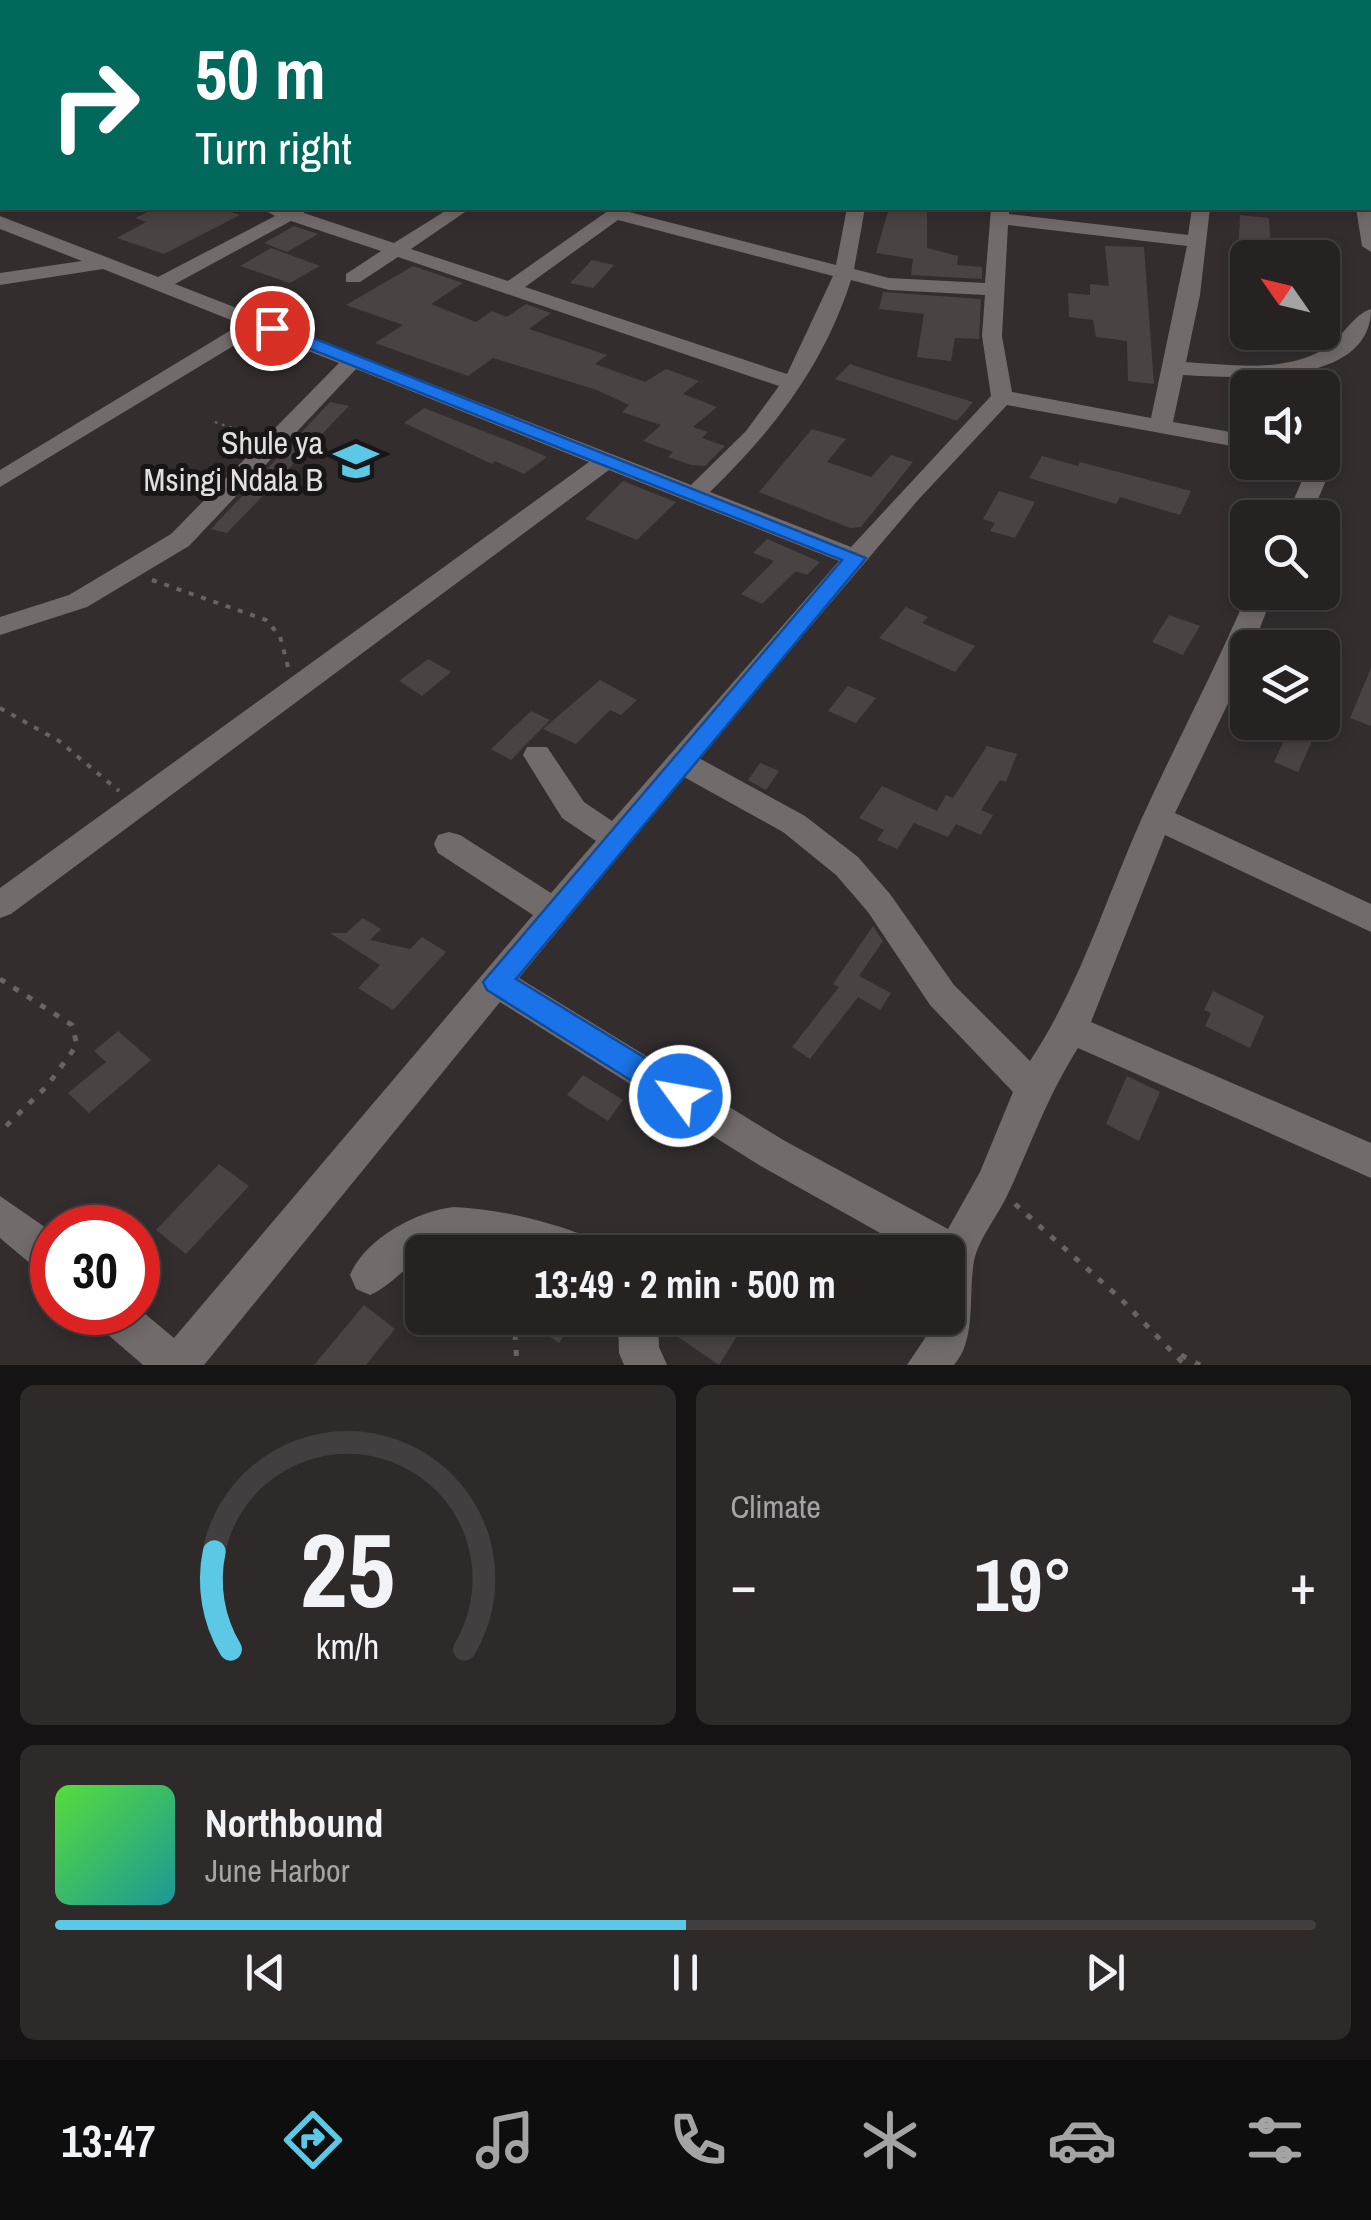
<!DOCTYPE html>
<html lang="en">
<head>
<meta charset="utf-8">
<style>
	:root { --surface:#262222; --page:#2e2a2a; --text:#f1f3f6; --muted:#a4a4a5; --line:#423f40; --accent:#5bc8e6 }
	body { margin:0; font-family:"Archivo Narrow",sans-serif; background:var(--page); color:var(--text); height:100vh; display:flex; flex-direction:column; font-size:38px; white-space:nowrap }
	* { box-sizing:border-box; margin:0 }
	p { font-size:32px; color:var(--muted) }
	.icon { flex:none; width:55px; height:55px; fill:none; stroke:currentColor; stroke-width:2; stroke-linecap:round; stroke-linejoin:round }
	.map { position:relative; height:1365px; overflow:hidden }
	.sheet { display:flex; flex-direction:column; gap:20px; padding:20px; background:#151313; flex:1 }
	.sheet>* { flex:none }
	.hud { position:absolute; left:0px; top:0px; width:1372px; height:210px; box-shadow:0 5px 15px #0003,0 0 0 2px var(--line); background:#00695c; color:#fff; overflow:hidden }
	.needle { width:65px; rotate:304deg }
	.fabs { position:absolute; left:1230px; top:240px; display:grid; gap:20px }
	.fabs a { display:grid; place-items:center; width:110px; height:110px; border-radius:15px; background:var(--surface); box-shadow:0 5px 15px #0003,0 0 0 2px var(--line); font-size:50px }
	.speed { position:absolute; left:30px; top:1205px; display:flex; gap:20px; font-size:50px; font-weight:700; text-align:center }
	.speed>* { display:grid; place-content:center; width:130px; height:130px; border-radius:50%; background:var(--surface); box-shadow:0 5px 15px #0003,0 0 0 2px var(--line); line-height:1 }
	.speed .limit { border:15px solid #d22; background:#fff; color:#111 }
	.pin { position:absolute; display:grid; place-items:center; width:85px; height:85px; color:#fff; margin:-42px; border:5px solid #fff; border-radius:50%; box-shadow:0 2px 10px #0007 }
	.me { position:absolute; width:110px; margin:-55px; rotate:302deg; stroke-linejoin:round; filter:drop-shadow(0 0 8px #0008) }
	.turn { display:flex; align-items:center; gap:35px; height:210px; padding:0 30px; font-size:45px }
	.turn .icon { width:130px; height:130px; stroke-width:2.5 }
	.turn b { display:block; font-size:70px; line-height:85px }
	.big { font-size:75px; font-weight:700; line-height:1.1 }
	.sheet .tile { flex:1; display:flex; flex-direction:column; justify-content:center; gap:15px; min-width:0; padding:0 35px; border-radius:15px; background:var(--page) }
	.sheet .dial { align-items:center; gap:0 }
	.dial svg { height:260px; overflow:visible; fill:none; stroke:var(--line); stroke-width:7; stroke-linecap:round; text-anchor:middle }
	.dial text { fill:var(--text); stroke:none }
	.song { display:flex; align-items:center; gap:30px }
	.cover { width:120px; height:120px; border-radius:15px; background:linear-gradient(135deg,hsl(110 70% 55%),hsl(180 70% 35%)) }
	.played { height:10px; border-radius:5px; background:linear-gradient(90deg,var(--accent) 50%,var(--line) 50%) }
	.keys { display:flex; justify-content:space-around; direction:ltr }
	.heat { display:flex; justify-content:space-between; align-items:center; font-size:55px; direction:ltr }
	.sheet .tiles { flex:1; display:grid; gap:20px; grid-template-columns:1fr 1fr }
	.tile:last-child { grid-column:span 2 }
	.trip { position:absolute; left:405px; top:1235px; width:560px; height:100px; border-radius:15px; background:var(--surface); box-shadow:0 5px 15px #0003,0 0 0 2px var(--line); font-weight:700; line-height:100px; text-align:center }
	.dock { display:flex; height:160px; justify-content:space-around; align-items:center; background:#0f0e0e; color:var(--muted) }
	.dock .icon { width:70px; height:70px }
	.dock .selected { color:var(--accent) }
	.dock b { font-size:45px; color:var(--text) }
	.map>svg:first-child { display:block }
</style>
</head>
<body>
<div class="map">
<svg width="1371" height="1365" viewBox="0 0 1371 1365">
	<rect width="100%" height="100%" fill="#332d2e"/>
	<g fill="none" stroke-linecap="round" stroke-linejoin="round">
		<path stroke="#011e26" stroke-width="4" d="M1311,0L1318,2"/>
	</g>
	<g fill="#4a4344">
		<path d="M156,208H219L240,215L164,254L117,238L146,222L135,218Z"/>
		<path d="M889,208H927V248L958,256L957,265L982,267V279L911,275L913,259L876,253Z"/>
		<path d="M1240,215L1269,218L1271,258H1238Z"/>
		<path d="M294,226L318,234L287,252L264,243Z"/>
		<path d="M1105,246L1144,247L1154,384L1128,381L1127,341L1096,337L1093,320L1069,317L1068,293L1090,295V284L1109,286Z"/>
		<path d="M271,248L320,266L290,283L240,266Z"/>
		<path d="M592,260L614,265L593,288L570,283Z"/>
		<path d="M413,266L463,283L431,304L476,322L492,311L507,317L526,304L551,313L529,329L607,355L595,364L645,382L666,369L699,381L683,394L717,407L693,427L708,432L702,438L725,446L705,466L691,465L668,457L673,452L643,441L661,425L622,412L629,405L597,390L493,358L468,376L375,343L403,325L346,305Z"/>
		<path d="M883,292L981,299L979,339L955,338L951,361L917,357L924,314L879,309Z"/>
		<path d="M850,364L886,376L973,402L957,421L835,379Z"/>
		<path d="M330,402L349,406L227,533L211,529Z"/>
		<path d="M424,408L524,447L547,457L524,474L495,461L492,464L404,423Z"/>
		<path d="M812,429L846,439L827,462L871,477L891,455L913,462L861,527L850,528L759,492Z"/>
		<path d="M1042,456L1078,466L1080,462L1191,491L1180,515L1120,497L1116,504L1029,478Z"/>
		<path d="M623,481L676,502L637,540L585,519Z"/>
		<path d="M999,491L1035,502L1015,538L990,531L995,523L983,519Z"/>
		<path d="M767,539L820,562L807,575L796,571L762,604L741,594L774,561L753,553Z"/>
		<path d="M906,607L928,617L922,623L975,646L955,672L879,638Z"/>
		<path d="M1169,615L1200,626L1183,655L1152,642Z"/>
		<path d="M428,659L451,672L422,696L399,681Z"/>
		<path d="M1371,668V726L1350,718Z"/>
		<path d="M600,680L637,700L621,715L610,710L576,744L543,729Z"/>
		<path d="M848,686L876,698L856,723L828,711Z"/>
		<path d="M531,711L550,720L511,760L491,749Z"/>
		<path d="M1289,730L1313,739L1298,772L1274,762Z"/>
		<path d="M987,746L1017,754L1006,782L1000,780L981,810L993,815L981,835L956,824L948,837L914,823L897,849L877,840L884,830L859,818L882,786L937,811L946,795L953,798Z"/>
		<path d="M760,763L779,771L766,790L748,780Z"/>
		<path d="M363,918L381,929L370,940L410,949L422,937L446,952L393,1010L358,988L380,965L330,933H346Z"/>
		<path d="M873,926L883,941L859,976L891,993L880,1010L858,997L810,1059L792,1047L839,987L833,984Z"/>
		<path d="M1213,991L1264,1016L1250,1048L1205,1026L1211,1013L1204,1010Z"/>
		<path d="M118,1031L151,1060L89,1113L68,1093L106,1062L94,1051Z"/>
		<path d="M583,1075L623,1100L608,1121L567,1095Z"/>
		<path d="M1127,1076L1160,1092L1139,1141L1106,1124Z"/>
		<path d="M219,1164L249,1186L186,1254L156,1230Z"/>
		<path d="M364,1305L395,1329L366,1365H314Z"/>
		<path d="M548,1318H576L559,1343L539,1330Z"/>
		<path d="M662,1318H726L742,1328L719,1365L662,1326Z"/>
	</g>
	<g fill="none" stroke-linecap="round" stroke-linejoin="round">
		<path stroke="#696364" stroke-width="2.5" stroke-dasharray="2.5 5" stroke-linecap="butt" d="M215,422L253,435"/>
		<g stroke="#696364" stroke-width="4" stroke-dasharray="5 8" stroke-linecap="butt">
			<path d="M152,580L266,620L280,636L288,667"/>
			<path d="M0,708L59,741L119,791"/>
		</g>
		<g stroke="#696364" stroke-width="5" stroke-dasharray="6 10" stroke-linecap="butt">
			<path d="M0,979L72,1025L77,1045L47,1086L0,1132"/>
			<path d="M1015,1204L1121,1299L1185,1365"/>
			<path d="M514,1318L517,1365"/>
			<path d="M1181,1355L1200,1365"/>
		</g>
		<g fill="#726b6c" fill-rule="evenodd">
			<path d="M0,0H11L0,6Z"/>
			<path d="M271,0H305L306,2H273Z"/>
			<path d="M554,0H581L582,2H556Z"/>
			<path d="M617,0H631L632,2H618Z"/>
			<path d="M839,0H869L870,2H841Z"/>
			<path d="M974,0H988L989,2H975Z"/>
			<path d="M2,60V71L0,72V61Z"/>
			<rect x="1370" y="161" width="1" height="12"/>
			<path d="M1370,204H1371V252L1362,246L1356,208H1370Z"/>
			<path d="M261,208H304V213L394,243L450,208H471L411,249L508,281L612,208H632L629,212L836,265L847,208H865L854,269L889,278L985,283L991,208H1009V214L1188,235L1192,208H1210L1200,295L1186,362C1231,365 1284,373 1324,349C1342,339 1353,314 1371,309C1371,388 1236,378 1183,375L1173,422L1248,435V449L1007,405L918,500L699,758L805,816L858,857L890,894L954,985L1030,1061C1079,987 1105,901 1141,820C1176,743 1215,670 1248,592H1274L1252,648H1248L1236,687L1175,813L1371,904V932L1165,835L1091,1022L1371,1143V1178L1078,1048C1045,1100 1031,1146 1005,1200C995,1219 978,1241 974,1261C968,1294 977,1339 954,1365H907L927,1335L929,1318H948V1252H914L759,1165L500,1002L204,1365H143L98,1326L92,1312H138V1308L174,1338L533,915L438,853L434,844L438,835L449,832L460,835L551,893L596,841L562,818L523,755L527,747H547L584,802L612,821L839,561L609,470L11,914L0,918V888L589,462L356,369L189,546L87,607L0,635V617L69,595L171,534L339,363L258,331L0,487V470L241,324L103,269L0,285V273L82,261L0,229V216L158,277L275,216ZM618,220L833,276L787,374L525,287ZM291,221L381,251L346,274V282H360L398,257L779,386L746,431L691,485L175,284ZM1008,225L1187,246L1151,418L1012,392L1002,336ZM851,280L889,290L985,295L982,336L991,396L851,547L710,492C773,431 824,365 851,280ZM684,777L783,832L836,875L868,912L930,1005L1013,1092L980,1172L948,1229L785,1141L519,978Z"/>
			<path d="M1323,457L1330,471L1310,518H1286L1306,471L1304,462H1322Z"/>
			<path d="M0,1196L52,1232V1275L38,1270L0,1238Z"/>
			<path d="M454,1207C500,1209 548,1221 591,1238L596,1252C569,1254 537,1256 509,1252C487,1249 461,1238 439,1246C414,1255 397,1283 370,1295L356,1289L350,1275C365,1239 416,1211 454,1207Z"/>
			<path d="M618,1318H658L659,1347L667,1365H624L619,1353Z"/>
		</g>
	</g>
	<path fill="#1a73e8" stroke="#114b97" stroke-width="2.5" d="M265,324H278L866,558L516,979L691,1086L695,1096L691,1105L680,1109L670,1105L487,990L483,982L842,560L265,331Z"/>
	<defs>
		<g id="school-bare" transform="scale(3.45)"><path d="M0-5L7-2L0 1L-7-2ZM-4 1L0 2.5L4 1V4Q0 6-4 4Z" fill="#5bc8e6" stroke="#191617" stroke-width="2.5" paint-order="stroke"/></g>
	</defs>
	<g fill-rule="evenodd">
		<use href="#school-bare" x="356" y="461"/>
	</g>
	<g text-anchor="middle" stroke-width="10" stroke-linejoin="round" paint-order="stroke">
		<g font-size="32" fill="#e3dfdf" stroke="#191617" text-anchor="end">
			<text x="323" y="454">Shule ya<tspan x="323" dy="37">Msingi Ndala B</tspan></text>
		</g>
	</g>
</svg>
<div class="fabs">
<a><svg class="needle" viewBox="-14 -14 28 28"><path d="M0-13l5 13h-10z" fill="#e53935"/><path d="M0 13l5-13h-10z" fill="#a4a4a5"/></svg></a>
<a><svg class="icon" aria-label="sound" viewBox="0 0 24 24"><path d="M4 9h4l5-4v14l-5-4H4zM17 9q2 3 0 6"/></svg></a>
<a><svg class="icon" aria-label="search" viewBox="0 0 24 24"><circle cx="10" cy="10" r="6"/><path d="M15 15l6 6"/></svg></a>
<a><svg class="icon" aria-label="layers" viewBox="0 0 24 24"><path d="M12 4l9 5-9 5-9-5zM3 14l9 5 9-5"/></svg></a>
</div>
<div class="speed"><div class="limit">30</div></div>
<div class="pin" style="left:272px;top:328px;background:#d93025"><svg class="icon" aria-label="arrive" viewBox="0 0 24 24"><path d="M6 21V4h12l-3 4 3 4H6"/></svg></div>
<svg class="me" style="left:680px;top:1096px" viewBox="-20 -20 40 40"><circle r="17" fill="#1a73e8" stroke="#fff" stroke-width="3"/><path d="M0-11L8 9 0 5-8 9z" fill="#fff"/></svg>
<div class="trip">13:49 · 2 min · 500 m</div>
<div class="hud">
<div class="turn"><svg class="icon" aria-label="right" viewBox="0 0 24 24"><path d="M7 20v-9h11M14 6l5 5-5 5"/></svg><div><b>50 m</b>Turn right</div></div>
</div>
</div>
<section class="sheet">
<div class="tiles">
<div class="tile dial"><svg viewBox="0 0 100 80">
<path d="M14 69A42 42 0 1 1 86 69"/>
<path d="M14 69A42 42 0 0 1 9 39" stroke="#5bc8e6"/>
<text x="50" y="56" font-size="32" font-weight="700">25</text>
<text x="50" y="72" font-size="11">km/h</text>
</svg></div>
<div class="tile"><p>Climate</p>
<div class="heat"><a>−</a><b class="big">19°</b><a>+</a></div>
</div>
<div class="tile">
<div class="song"><i class="cover"></i><div><b>Northbound</b><p>June Harbor</p></div></div>
<div class="played"></div>
<div class="keys"><svg class="icon" aria-label="previous" viewBox="0 0 24 24"><path d="M18 5L8 12l10 7zM5 5v14"/></svg><svg class="icon" aria-label="pause" viewBox="0 0 24 24"><path d="M8 5v14M16 5v14"/></svg><svg class="icon" aria-label="next" viewBox="0 0 24 24"><path d="M6 5l10 7-10 7zM19 5v14"/></svg></div>
</div>
</div>
</section>
<nav class="dock">
<b>13:47</b>
<svg class="icon selected" aria-label="directions" viewBox="0 0 24 24"><path d="M12 3l9 9-9 9-9-9zM9 14v-3h6M13 9l2 2-2 2"/></svg>
<svg class="icon" aria-label="music" viewBox="0 0 24 24"><path d="M9 18V5l10-2v13"/><circle cx="6" cy="18" r="3"/><circle cx="16" cy="16" r="3"/></svg>
<svg class="icon" aria-label="phone" viewBox="0 0 24 24"><path d="M5 4h4l2 5-3 2q2 4 5 5l2-3 5 2v4C11 20 4 13 5 4z"/></svg>
<svg class="icon" aria-label="climate" viewBox="0 0 24 24"><path d="M12 3v18M4 7l16 10M4 17L20 7"/></svg>
<svg class="icon" aria-label="car" viewBox="0 0 24 24"><path d="M5 17H2v-5l4-1 3-4h7l3 4 3 1v5h-3M9 17h6M6 11h13"/><circle cx="7" cy="17" r="2"/><circle cx="17" cy="17" r="2"/></svg>
<svg class="icon" aria-label="filters" viewBox="0 0 24 24"><path d="M4 7h16M4 17h16"/><circle cx="9" cy="7" r="2"/><circle cx="15" cy="17" r="2"/></svg>
</nav>
</body>
</html>
